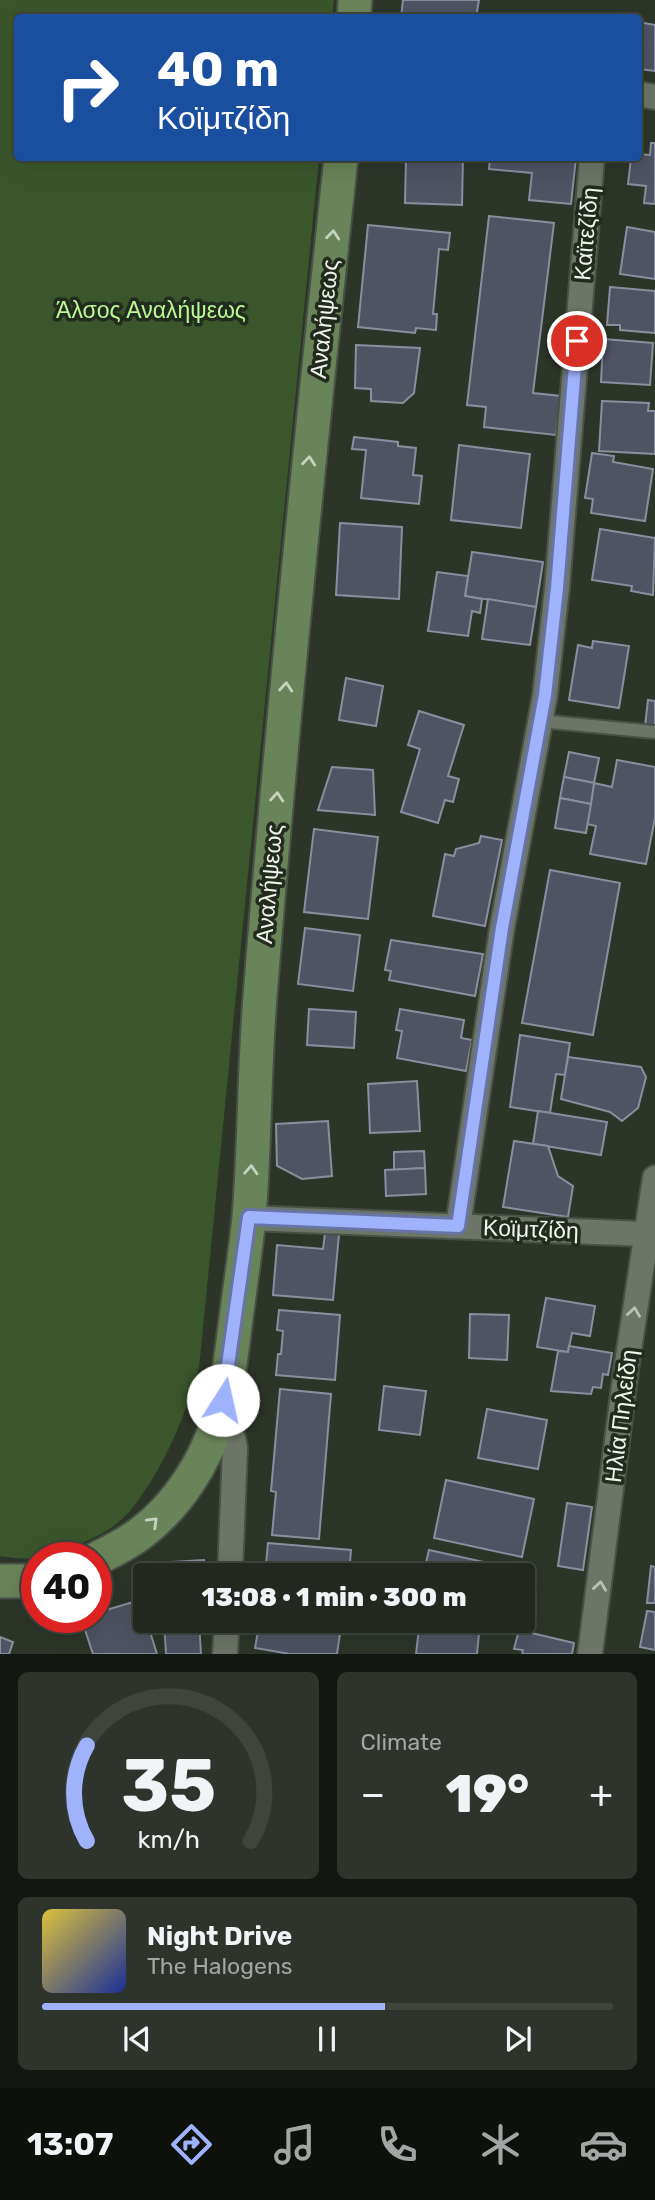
<!DOCTYPE html>
<html lang="en">
<head>
<meta charset="utf-8">
<style>
	:root { --surface:#22281f; --page:#2e342c; --text:#f1f3f6; --muted:#a2a6a4; --line:#3f443d; --accent:#9fb3fd }
	body { margin:0; font-family:Rubik,sans-serif; background:var(--page); color:var(--text); height:100vh; display:flex; flex-direction:column; font-size:26px; white-space:nowrap }
	* { box-sizing:border-box; margin:0 }
	p { font-size:23px; color:var(--muted) }
	.icon { flex:none; width:38px; height:38px; fill:none; stroke:currentColor; stroke-width:2; stroke-linecap:round; stroke-linejoin:round }
	.map { position:relative; height:1654px; overflow:hidden }
	.details { display:flex; flex-direction:column; gap:18px; padding:18px; background:#131611; flex:1 }
	.details>* { flex:none }
	.banner { position:absolute; left:14px; top:14px; width:628px; height:147px; border-radius:7px; box-shadow:0 7px 28px #0002,0 0 0 2px var(--line); background:#1a4fa0; color:#fff; overflow:hidden }
	.speed { position:absolute; left:21px; top:1542px; display:flex; gap:14px; font-size:35px; font-weight:700; text-align:center }
	.speed>* { display:grid; place-content:center; width:91px; height:91px; border-radius:50%; background:var(--surface); box-shadow:0 7px 28px #0002,0 0 0 2px var(--line); line-height:1 }
	.speed .limit { border:10px solid #d22; background:#fff; color:#111 }
	.pin { position:absolute; display:grid; place-items:center; width:60px; height:60px; color:#fff; margin:-30px; border:4px solid #fff; border-radius:50%; box-shadow:0 2px 7px #0007 }
	.me { position:absolute; width:77px; margin:-38px; rotate:10deg; stroke-linejoin:round; filter:drop-shadow(0 0 5px #0008) }
	.turn { display:flex; align-items:center; gap:24px; height:147px; padding:0 28px; font-size:32px }
	.turn .icon { width:91px; height:91px; stroke-width:2.5 }
	.turn b { display:block; font-size:49px; line-height:60px }
	.big { font-size:52px; font-weight:800; line-height:1.1 }
	.details .tile { flex:1; display:flex; flex-direction:column; justify-content:center; gap:10px; min-width:0; padding:0 24px; border-radius:10px; background:var(--page) }
	.details .dial { align-items:center; gap:0 }
	.dial svg { height:182px; overflow:visible; fill:none; stroke:var(--line); stroke-width:7; stroke-linecap:round; text-anchor:middle }
	.dial text { fill:var(--text); stroke:none }
	.song { display:flex; align-items:center; gap:21px }
	.cover { width:84px; height:84px; border-radius:10px; background:linear-gradient(135deg,hsl(50 70% 55%),hsl(230 70% 35%)) }
	.played { height:7px; border-radius:4px; background:linear-gradient(90deg,var(--accent) 60%,var(--line) 60%) }
	.keys { display:flex; justify-content:space-around; direction:ltr }
	.heat { display:flex; justify-content:space-between; align-items:center; font-size:38px; direction:ltr }
	.details .tiles { flex:1; display:grid; gap:18px; grid-template-columns:1fr 1fr }
	.tile:last-child { grid-column:span 2 }
	.trip { position:absolute; left:133px; top:1563px; width:402px; height:70px; border-radius:7px; background:var(--surface); box-shadow:0 7px 28px #0002,0 0 0 2px var(--line); font-weight:800; line-height:70px; text-align:center }
	.tab-bar { display:flex; height:112px; justify-content:space-around; align-items:center; background:#0e100c; color:var(--muted) }
	.tab-bar .icon { width:49px; height:49px }
	.tab-bar .current { color:var(--accent) }
	.tab-bar b { font-size:32px; color:var(--text) }
	.map>svg:first-child { display:block }
</style>
</head>
<body>
<div class="map">
<svg width="655" height="1654" viewBox="0 0 655 1654">
	<rect width="100%" height="100%" fill="#2d3529"/>
	<path fill="#3b562b" d="M0,0H334L332,17L18,18V158H319L199,1368C185,1414 169,1457 141,1496C136,1503 131,1511 124,1517C109,1532 88,1541 68,1549C43,1558 27,1561 0,1556Z"/>
	<g fill="#4f5362" stroke="#8a8f9f" stroke-width="2">
		<path d="M403,0H479L476,18H401Z"/>
		<path d="M639,22L655,25V71L639,69Z"/>
		<path d="M651,143H655V204L644,203L646,186L628,184L631,158H639V154L650,155Z"/>
		<path d="M406,158H463L462,205L405,203Z"/>
		<path d="M490,158H576L571,204L529,200L532,173L489,169Z"/>
		<path d="M489,216L554,223L533,393L561,396L556,435L484,427L486,407L467,405Z"/>
		<path d="M368,225L450,233L448,250L439,249L433,314H437L436,330L416,328L415,333L358,327Z"/>
		<path d="M627,227L655,232V279L620,274Z"/>
		<path d="M610,287L655,291V333L620,330V325H607Z"/>
		<path d="M603,339L653,343L650,385L601,382Z"/>
		<path d="M356,345L420,348L414,393L403,403L371,401V389L355,388Z"/>
		<path d="M602,401L649,403L648,411H655V454L599,451Z"/>
		<path d="M354,437L398,442V446L416,448L413,475L422,476L419,504L361,498L366,450L352,449Z"/>
		<path d="M459,445L530,454L521,528L451,520Z"/>
		<path d="M592,453L614,456L613,462L653,469L645,521L591,513L593,499L585,498Z"/>
		<path d="M340,523L402,527L399,599L336,595Z"/>
		<path d="M600,529L655,538L653,595L631,591L632,586L592,580Z"/>
		<path d="M472,552L543,562L536,607L465,596Z"/>
		<path d="M437,572L468,576L465,596L482,599L480,613L472,611L468,636L428,631Z"/>
		<path d="M488,599L536,607L530,645L482,639Z"/>
		<path d="M593,641L629,646L619,708L569,700L578,645L592,648Z"/>
		<path d="M346,678L383,686L376,726L339,720Z"/>
		<path d="M648,700L655,701V727L645,726Z"/>
		<path d="M419,711L464,725L448,776L459,779L453,802L445,800L438,823L401,812L420,749L408,745Z"/>
		<path d="M569,752L599,758L594,783L564,777Z"/>
		<path d="M617,760L655,767V818L646,864L590,854L596,826L587,824L594,783L612,787Z"/>
		<path d="M332,767L373,770L375,815L318,810Z"/>
		<path d="M564,777L594,783L591,804L560,798Z"/>
		<path d="M560,798L591,804L586,833L555,828Z"/>
		<path d="M314,829L378,837L368,919L304,912Z"/>
		<path d="M481,836L502,840L485,926L433,916L445,854L454,856L456,849L479,843Z"/>
		<path d="M550,870L620,883L593,1035L522,1023Z"/>
		<path d="M305,928L360,935L353,991L298,984Z"/>
		<path d="M391,940L483,954L475,996L389,980L391,971L385,970Z"/>
		<path d="M309,1009L356,1012L354,1048L307,1045Z"/>
		<path d="M400,1009L464,1020L461,1038L472,1040L466,1071L397,1058L402,1031L396,1030Z"/>
		<path d="M520,1035L570,1043L565,1075L556,1074L550,1113L510,1107Z"/>
		<path d="M568,1057L641,1067L646,1077L638,1108L622,1121L610,1112L561,1099Z"/>
		<path d="M417,1081L420,1131L370,1133L368,1084Z"/>
		<path d="M538,1111L607,1122L601,1155L533,1144Z"/>
		<path d="M328,1121L332,1176L302,1179L277,1166L276,1124Z"/>
		<path d="M514,1141L548,1146L558,1176L573,1186L568,1217L503,1207Z"/>
		<path d="M424,1151L425,1168L394,1170V1152Z"/>
		<path d="M425,1168L426,1194L386,1196L385,1170Z"/>
		<path d="M325,1233L339,1234L333,1300L273,1295L277,1245L323,1249Z"/>
		<path d="M546,1298L595,1306L590,1336L572,1333L568,1352L537,1347Z"/>
		<path d="M279,1310L340,1315L335,1380L276,1375L278,1354H281L283,1331L277,1330Z"/>
		<path d="M470,1314L509,1315L507,1360L469,1358Z"/>
		<path d="M569,1346L612,1353L608,1375L603,1374L601,1388L593,1387L591,1394L551,1391L558,1351L568,1352Z"/>
		<path d="M384,1386L426,1391L420,1435L379,1430Z"/>
		<path d="M280,1389L331,1394L319,1539L272,1535L276,1492L271,1491Z"/>
		<path d="M487,1409L547,1420L538,1469L478,1458Z"/>
		<path d="M446,1480L534,1499L522,1557L434,1538Z"/>
		<path d="M567,1503L592,1507L583,1570L558,1566Z"/>
		<path d="M268,1543L351,1550L349,1575H265Z"/>
		<path d="M429,1550L534,1573L526,1610H523V1575H423Z"/>
		<path d="M204,1560L205,1575H172V1562Z"/>
		<path d="M651,1566L655,1567V1603H647Z"/>
		<path d="M140,1600L157,1654H93L81,1618L96,1617V1613Z"/>
		<path d="M647,1611L655,1612V1650L640,1647Z"/>
		<path d="M164,1620H199L201,1654H166Z"/>
		<path d="M260,1620H342L337,1654H290L255,1648Z"/>
		<path d="M420,1620H461L480,1623L477,1654H416Z"/>
		<path d="M519,1630L574,1643L572,1654H522L523,1650L514,1649Z"/>
		<path d="M0,1637L13,1642L9,1654H0Z"/>
	</g>
	<g fill="none" stroke-linecap="round" stroke-linejoin="round">
		<g stroke="#495146" stroke-width="16">
			<path id="lane" d="M540,721L655,732"/>
		</g>
		<g stroke="#495146" stroke-width="28">
			<g id="street">
				<path d="M639,94L655,97"/>
				<path d="M249,1218L646,1234"/>
				<path d="M458,1226L502,928L545,695L557,588L592,158"/>
				<path d="M216,1428L233,1438L235,1448L230,1575"/>
				<path d="M225,1654L227,1620"/>
				<path d="M590,1654L626,1370L655,1178"/>
			</g>
		</g>
		<g stroke="#495146" stroke-width="37">
			<g id="secondary">
				<path d="M354,18L355,0"/>
				<path d="M96,1559C112,1551 127,1544 141,1533C177,1506 205,1463 218,1420C229,1385 232,1347 237,1311C241,1280 246,1248 249,1217C255,1144 254,1070 260,997C282,717 311,437 341,158"/>
				<path d="M0,1581H27L37,1579"/>
			</g>
		</g>
		<use href="#lane" stroke="#6c7567" stroke-width="12"/>
		<use href="#street" stroke="#6c7567" stroke-width="24"/>
		<use href="#secondary" stroke="#6a8459" stroke-width="33"/>
	</g>
	<defs><path id="oneway-chevron" d="M-2-3.5L2.5 0L-2 3.5" fill="none" stroke-width="1.6" stroke-linecap="round" stroke-linejoin="round" transform="scale(1.75)"/></defs>
	<g stroke="#c7d2c0">
		<use href="#oneway-chevron" transform="translate(333 235) rotate(-84)"/>
		<use href="#oneway-chevron" transform="translate(309 461) rotate(-84)"/>
		<use href="#oneway-chevron" transform="translate(286 687) rotate(-85)"/>
		<use href="#oneway-chevron" transform="translate(277 797) rotate(-85)"/>
		<use href="#oneway-chevron" transform="translate(251 1170) rotate(-87)"/>
		<use href="#oneway-chevron" transform="translate(153 1522) rotate(-44)"/>
	</g>
	<g stroke="#bbc1b7">
		<use href="#oneway-chevron" transform="translate(634 1312) rotate(-82)"/>
		<use href="#oneway-chevron" transform="translate(600 1586) rotate(-82)"/>
	</g>
	<g fill="none" stroke-linecap="round" stroke-linejoin="round">
		<g stroke="#6774a4" stroke-width="18">
			<path id="route" d="M223,1400L249,1217L458,1226L502,928L545,695L557,588L577,341"/>
		</g>
		<use href="#route" stroke="#9fb3fd" stroke-width="12"/>
	</g>
	<g text-anchor="middle" stroke-width="7" stroke-linejoin="round" paint-order="stroke">
		<g font-size="23" fill="#eff4ec" stroke="#232b1f">
			<text transform="translate(586 234) rotate(-85)" y="8">Καϊτεζίδη</text>
			<text transform="translate(324 319) rotate(-84)" y="8">Αναλήψεως</text>
			<text transform="translate(269 884) rotate(-85)" y="8">Αναλήψεως</text>
			<text transform="translate(531 1229) rotate(2)" y="8">Κοϊμτζίδη</text>
			<text transform="translate(621 1416) rotate(-83)" y="8">Ηλία Πηλείδη</text>
		</g>
		<g font-size="23" fill="#b9f895" stroke="#232b1f">
			<text x="151" y="318">Άλσος Αναλήψεως</text>
		</g>
	</g>
</svg>
<div class="speed"><div class="limit">40</div></div>
<div class="pin" style="left:577px;top:341px;background:#d93025"><svg class="icon" aria-label="arrive" viewBox="0 0 24 24"><path d="M6 21V4h12l-3 4 3 4H6"/></svg></div>
<svg class="me" style="left:223px;top:1400px" viewBox="-20 -20 40 40"><circle r="19" fill="#fff"/><path d="M0-13L10 11 0 6-10 11z" fill="#9fb3fd"/></svg>
<div class="trip">13:08 · 1 min · 300 m</div>
<div class="banner">
<div class="turn"><svg class="icon" aria-label="right" viewBox="0 0 24 24"><path d="M7 20v-9h11M14 6l5 5-5 5"/></svg><div><b>40 m</b>Κοϊμτζίδη</div></div>
</div>
</div>
<section class="details">
<div class="tiles">
<div class="tile dial"><svg viewBox="0 0 100 80">
<path d="M14 69A42 42 0 1 1 86 69"/>
<path d="M14 69A42 42 0 0 1 14 27" stroke="#9fb3fd"/>
<text x="50" y="56" font-size="32" font-weight="700">35</text>
<text x="50" y="72" font-size="11">km/h</text>
</svg></div>
<div class="tile"><p>Climate</p>
<div class="heat"><a>−</a><b class="big">19°</b><a>+</a></div>
</div>
<div class="tile">
<div class="song"><i class="cover"></i><div><b>Night Drive</b><p>The Halogens</p></div></div>
<div class="played"></div>
<div class="keys"><svg class="icon" aria-label="previous" viewBox="0 0 24 24"><path d="M18 5L8 12l10 7zM5 5v14"/></svg><svg class="icon" aria-label="pause" viewBox="0 0 24 24"><path d="M8 5v14M16 5v14"/></svg><svg class="icon" aria-label="next" viewBox="0 0 24 24"><path d="M6 5l10 7-10 7zM19 5v14"/></svg></div>
</div>
</div>
</section>
<nav class="tab-bar">
<b>13:07</b>
<svg class="icon current" aria-label="directions" viewBox="0 0 24 24"><path d="M12 3l9 9-9 9-9-9zM9 14v-3h6M13 9l2 2-2 2"/></svg>
<svg class="icon" aria-label="music" viewBox="0 0 24 24"><path d="M9 18V5l10-2v13"/><circle cx="6" cy="18" r="3"/><circle cx="16" cy="16" r="3"/></svg>
<svg class="icon" aria-label="phone" viewBox="0 0 24 24"><path d="M5 4h4l2 5-3 2q2 4 5 5l2-3 5 2v4C11 20 4 13 5 4z"/></svg>
<svg class="icon" aria-label="climate" viewBox="0 0 24 24"><path d="M12 3v18M4 7l16 10M4 17L20 7"/></svg>
<svg class="icon" aria-label="car" viewBox="0 0 24 24"><path d="M5 17H2v-5l4-1 3-4h7l3 4 3 1v5h-3M9 17h6M6 11h13"/><circle cx="7" cy="17" r="2"/><circle cx="17" cy="17" r="2"/></svg>
</nav>
</body>
</html>
